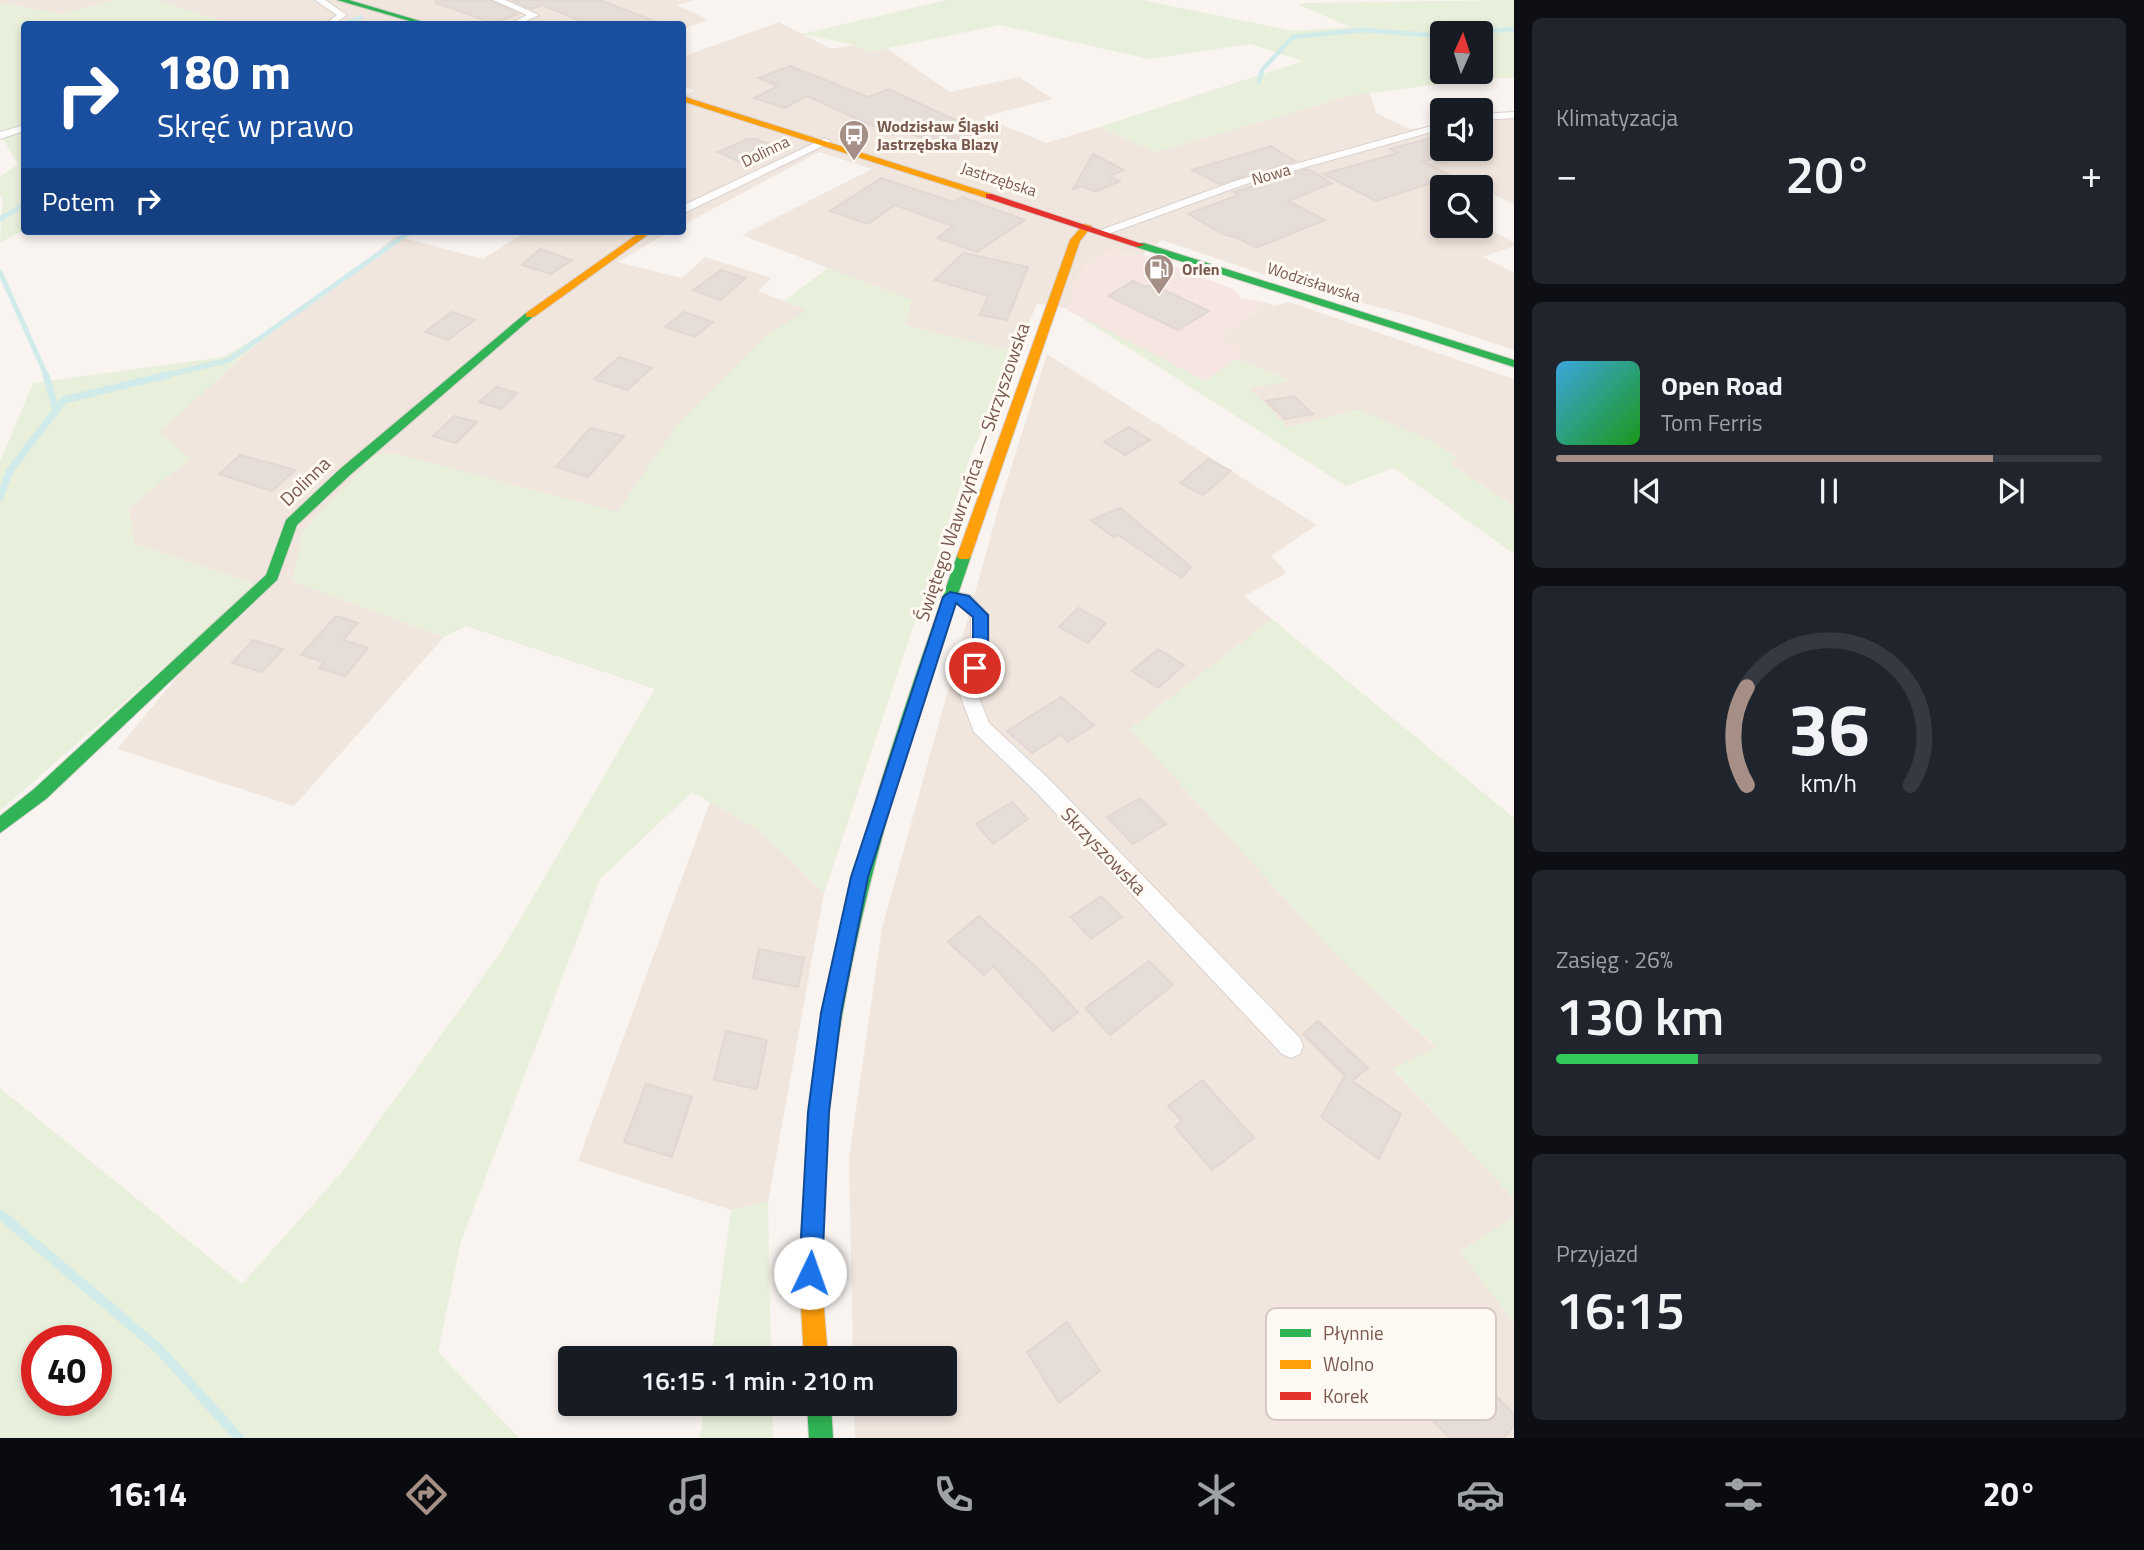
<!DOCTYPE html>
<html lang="pl">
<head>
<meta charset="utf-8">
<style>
	:root { --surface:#171b24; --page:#20242c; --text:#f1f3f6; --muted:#9ea1a6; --line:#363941; --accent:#a68f87 }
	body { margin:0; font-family:"Titillium Web",sans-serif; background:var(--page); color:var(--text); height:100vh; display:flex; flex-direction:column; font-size:26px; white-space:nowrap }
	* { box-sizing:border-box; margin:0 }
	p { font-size:23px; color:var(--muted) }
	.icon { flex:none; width:38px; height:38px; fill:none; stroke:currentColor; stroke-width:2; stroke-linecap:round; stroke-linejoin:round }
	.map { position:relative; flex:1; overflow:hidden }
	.drawer { display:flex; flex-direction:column; gap:18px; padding:18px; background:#0d0f14; width:630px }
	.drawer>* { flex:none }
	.top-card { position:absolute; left:21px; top:21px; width:665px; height:214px; border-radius:7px; box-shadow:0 4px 10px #0003; background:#1a4fa0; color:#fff; overflow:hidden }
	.needle { width:46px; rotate:3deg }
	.controls { position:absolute; left:1430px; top:21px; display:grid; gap:14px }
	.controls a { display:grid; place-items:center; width:63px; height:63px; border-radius:7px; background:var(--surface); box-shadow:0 4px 10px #0003; font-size:35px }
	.speed { position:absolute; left:21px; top:1325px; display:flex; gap:14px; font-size:35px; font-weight:700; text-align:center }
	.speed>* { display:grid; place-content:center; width:91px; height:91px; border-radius:50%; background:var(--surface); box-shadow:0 4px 10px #0003; line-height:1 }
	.speed .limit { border:10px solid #d22; background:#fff; color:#111 }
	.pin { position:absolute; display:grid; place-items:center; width:60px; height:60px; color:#fff; margin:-30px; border:4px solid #fff; border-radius:50%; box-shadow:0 2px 7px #0007 }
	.me { position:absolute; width:77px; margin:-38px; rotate:3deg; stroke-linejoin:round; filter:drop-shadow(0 0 5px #0008) }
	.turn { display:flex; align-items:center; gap:24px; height:147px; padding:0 21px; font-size:32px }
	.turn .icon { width:91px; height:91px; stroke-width:2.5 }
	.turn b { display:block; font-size:49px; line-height:60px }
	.then { display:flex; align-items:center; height:66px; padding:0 21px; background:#0003; gap:14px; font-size:26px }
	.big { font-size:52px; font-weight:600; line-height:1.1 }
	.drawer .widget { flex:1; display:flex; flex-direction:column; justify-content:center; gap:10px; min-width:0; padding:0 24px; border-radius:10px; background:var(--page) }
	.drawer .dial { align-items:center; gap:0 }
	.dial svg { height:182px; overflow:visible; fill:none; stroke:var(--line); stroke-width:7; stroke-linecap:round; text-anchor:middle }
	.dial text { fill:var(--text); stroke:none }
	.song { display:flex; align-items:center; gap:21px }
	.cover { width:84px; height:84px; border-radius:10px; background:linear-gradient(135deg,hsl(200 70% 55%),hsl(120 70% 35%)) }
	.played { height:7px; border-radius:4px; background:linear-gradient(90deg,var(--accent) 80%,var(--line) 80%) }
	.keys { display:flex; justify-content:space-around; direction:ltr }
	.heat { display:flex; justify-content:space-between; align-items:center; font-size:38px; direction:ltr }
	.charge { height:10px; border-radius:5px; background:linear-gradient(90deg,#34c759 26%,var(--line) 0) }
	.trip { position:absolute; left:558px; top:1346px; width:399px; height:70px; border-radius:7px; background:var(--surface); box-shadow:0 4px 10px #0003; font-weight:600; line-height:70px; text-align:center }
	.menu { display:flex; height:112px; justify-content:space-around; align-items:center; background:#090b0e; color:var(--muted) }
	.menu .icon { width:49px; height:49px }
	.menu .current { color:var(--accent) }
	.menu b { font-size:32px; color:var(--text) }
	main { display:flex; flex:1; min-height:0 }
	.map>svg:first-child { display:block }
</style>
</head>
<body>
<main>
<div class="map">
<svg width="1514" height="1438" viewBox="0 0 1514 1438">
	<rect width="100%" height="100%" fill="#f9f4f0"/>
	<g fill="#f1e6de">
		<path d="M0,0H113L63,14L0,3Z"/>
		<path d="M155,0H694L677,5L708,20L683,29L682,24H231Z"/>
		<path d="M779,22L831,49L854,45L870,52L886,48L950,92L1019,77L1053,99L983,117L1046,143L1099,127L1156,152L1349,96L1370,93L1376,113L1410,129L1442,125V149H1480L1481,120L1514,117V205L1487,191L1481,192L1480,187H1442V202L1437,203L1442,206V226L1481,225L1514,242V246L1483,257L1514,273V350L1415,317L1299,286L1162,240L1140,256L1079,310L1037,304L1016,352L905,325L911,300L742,235L872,169L819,152L683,225V96L695,91L683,86L682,57Z"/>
		<path d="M527,231H671L618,262L682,278L705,257L772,278L758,291L808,310L765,337L677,425L618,512L292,581L444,637L294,806L117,749L255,584L135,544L128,507L189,459L159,432L268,334L323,296L396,236L483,259Z"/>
		<path d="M1289,302L1514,379V506L1449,463L1458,459L1359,410L1287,427L1248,388L1290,380L1237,359L1246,352L1218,339L1268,303L1274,306Z"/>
		<path d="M1047,354L1317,525L1271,556L1287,573L1244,596L1272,619L1130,729L1340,959L1437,1048L1393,1069L1514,1199V1217L1460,1252L1514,1323V1438H855L854,1404H945V1358H853L849,1158L882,928L1001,499Z"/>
		<path d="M710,802L759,830L824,893L768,1202L731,1210L578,1161Z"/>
	</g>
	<path fill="#f6e6e1" d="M1115,250L1148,256L1235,290L1240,298L1268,303L1218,339L1247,352L1205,381L1067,310L1077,276L1084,266L1104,252Z"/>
	<g fill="#e8efdb" fill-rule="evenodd">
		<path d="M113,0H155L231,24H24V230L0,243L3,196H0V177L18,164L3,139H0V3L63,14Z"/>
		<path d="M947,0H1142L1293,31L1350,27L1299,5L1304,3L1514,0V78H1487L1349,96L1156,152L1099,127L1303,61L1250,44L1149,59L1000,25L870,52L854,45L802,34ZM1442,33H1480V72H1442Z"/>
		<path d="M828,268L912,300L905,325L1016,352L970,457L824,893L759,830L692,792L600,879L461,1241L438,1352L519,1438H0V1088L242,1284L342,1172L499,955L655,689L466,626L444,637L292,581L303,531L375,455L393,453L618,512L677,425L765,337L807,310L784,301ZM37,1340H96V1400H37Z"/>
		<path d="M1072,312L1205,381L1237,359L1292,381L1249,388L1287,427L1359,410L1433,441L1459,459L1450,463L1514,506V554L1394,468L1346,486Z"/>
		<path d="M263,338L160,432L190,459L129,508L135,544L255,584L246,595L0,811V462L33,383L223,357L253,340Z"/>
		<path d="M1272,619L1514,818V1199L1393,1068L1437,1047L1340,959L1130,729Z"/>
		<path d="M768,1202L771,1358H711L731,1210Z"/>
		<path d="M1514,1217V1323L1460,1252Z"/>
		<path d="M705,1404H772L773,1438H700Z"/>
	</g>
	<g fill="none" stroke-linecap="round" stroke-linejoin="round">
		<g stroke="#d1eaea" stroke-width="4.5">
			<path d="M345,24L361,17"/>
			<path d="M1469,33L1514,29"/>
			<path d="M1259,82L1262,70L1293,37L1362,30L1442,36"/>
		</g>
		<g stroke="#d1eaea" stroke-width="5">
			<path d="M0,219L24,205"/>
			<path d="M0,272L47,377"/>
			<path d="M159,377L229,360L411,231"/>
		</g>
		<g stroke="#d1eaea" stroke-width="7">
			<path d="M46,375L56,410"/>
			<path d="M0,498L10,470L64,400L167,375"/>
		</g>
		<path stroke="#d1eaea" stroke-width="10" d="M0,1214L159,1349L239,1438"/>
	</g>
	<g fill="#e6ddd7" stroke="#e2d7d2" stroke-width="2">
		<path d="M436,0H491L518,14L493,23L436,3Z"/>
		<path d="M512,0H600L659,23L588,24L542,5L531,9Z"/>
		<path d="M790,66L868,97L889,89L981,132L939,144L903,131L893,135L807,96L785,108L754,98L778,86L758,78Z"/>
		<path d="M1442,135V157L1422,161L1452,176L1376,201L1323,174L1398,153L1390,149Z"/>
		<path d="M747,139H756L783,150L748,166L718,152Z"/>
		<path d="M1271,146L1295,161L1219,184L1192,170Z"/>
		<path d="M1093,154L1124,170L1109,176L1120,181L1095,192L1082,186L1073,189Z"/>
		<path d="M1308,169L1332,183L1288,201L1325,220L1256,248L1238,238L1225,235L1188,214L1238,195L1233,192Z"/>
		<path d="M881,178L953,202L962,197L1025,220L977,252L937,238L953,226L895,205L868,224L830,211Z"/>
		<path d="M540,249L572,260L551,274L522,265Z"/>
		<path d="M963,253L1028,267L1007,320L980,315L988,296L935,280Z"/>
		<path d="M721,270L746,278L720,300L693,290Z"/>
		<path d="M1133,281L1146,287L1152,284L1209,311L1178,330L1108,296Z"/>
		<path d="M452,312L475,320L448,340L425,332Z"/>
		<path d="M684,312L713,322L695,337L665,327Z"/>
		<path d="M619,357L652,368L627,390L594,379Z"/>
		<path d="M496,387L517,393L501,409L479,402Z"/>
		<path d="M1294,396L1313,414L1285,419L1266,401Z"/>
		<path d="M454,416L477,422L456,443L433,436Z"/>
		<path d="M1129,427L1150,440L1125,455L1104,442Z"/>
		<path d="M590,428L624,436L588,477L556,467Z"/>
		<path d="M240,455L295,470L272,491L219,474Z"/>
		<path d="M1208,459L1231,471L1203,495L1180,483Z"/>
		<path d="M1120,508L1191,567L1182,578L1118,535L1113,537L1091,520Z"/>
		<path d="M1078,608L1106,623L1088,643L1059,627Z"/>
		<path d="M336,616L358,623L343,640L368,648L345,676L319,668L324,662L301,655Z"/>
		<path d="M253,640L283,649L262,672L232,663Z"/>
		<path d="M1158,649L1184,665L1158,688L1132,671Z"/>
		<path d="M1061,697L1094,725L1068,742L1061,735L1032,753L1007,731Z"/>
		<path d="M1140,798L1166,824L1133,844L1107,817Z"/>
		<path d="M1012,802L1028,819L993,844L976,824Z"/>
		<path d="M1101,896L1122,917L1091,939L1071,917Z"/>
		<path d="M979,916L1037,968L1078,1012L1053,1031L993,966L984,975L948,942Z"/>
		<path d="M759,949L804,958L798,987L753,978Z"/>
		<path d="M1149,961L1173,985L1110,1035L1085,1008Z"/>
		<path d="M1318,1021L1368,1068L1352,1081L1401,1114L1379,1159L1321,1117L1345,1076L1303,1034Z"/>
		<path d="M726,1031L767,1040L757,1089L714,1080Z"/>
		<path d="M1202,1080L1254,1138L1212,1170L1175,1127L1182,1121L1168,1106Z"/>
		<path d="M646,1084L692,1097L672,1157L624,1142Z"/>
		<path d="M1067,1322L1100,1371L1059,1403L1027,1352Z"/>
		<path d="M1457,1375L1479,1398L1488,1388L1514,1414V1425L1504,1438H1450L1426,1414Z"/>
	</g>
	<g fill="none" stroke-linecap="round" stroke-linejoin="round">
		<g stroke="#d9d1cd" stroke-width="2">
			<g id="street">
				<path d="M315,0H325L347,15L334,24H325L337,15Z"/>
				<path d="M493,0H505L539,15L520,24H510L527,15Z"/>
				<path d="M1514,112V118L1480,120V114Z"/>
				<path d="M1442,123V129L1246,184L1108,234L1098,231L1238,180Z"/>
				<path d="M24,125V131L0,139V132Z"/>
				<path d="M825,138L830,141L829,143L682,214V206Z"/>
				<path d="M950,591L970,595L989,615V641L978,695L989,723L1049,779L1300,1038L1303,1046L1300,1054L1291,1058L1282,1054L1035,791L974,732L960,695L971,641V617L959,604L944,601L941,597Z"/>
			</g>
		</g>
		<g stroke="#d9d0cc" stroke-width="2">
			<g id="fast">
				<path d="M337,0H349L430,24H420Z"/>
				<path d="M1136,243H1144L1514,360V367L1136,247Z"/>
				<path d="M526,313L535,315L350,475L297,525L277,580L46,799L0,833V816L34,789L266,575L286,520L340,469Z"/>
				<path d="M964,551L971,556C914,723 860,885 835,1061L832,1068L825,1071L818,1068L815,1061C842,885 898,723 957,556Z"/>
				<path d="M807,1404H831L833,1438H809Z"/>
			</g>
		</g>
		<g stroke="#d9d0cc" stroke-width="2">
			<g id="slow">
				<path d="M682,96L992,194L994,196L986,198L682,101Z"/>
				<path d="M1084,224L1092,226L1080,241L971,556L969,559H959L957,556L1070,240Z"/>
				<path d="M642,231H653L534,317H526V313Z"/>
				<path d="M825,1051L832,1054L835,1061L829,1112L821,1273L828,1358H804L799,1273L809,1112L815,1061L818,1054Z"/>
			</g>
		</g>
		<g stroke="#d9d0cc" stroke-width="2">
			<path id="jam" d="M986,194H992L1145,245L1136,247L986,198Z"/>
		</g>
		<use href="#street" fill="#fefdfd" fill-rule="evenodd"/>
		<use href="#fast" fill="#30b455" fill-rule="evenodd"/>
		<use href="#slow" fill="#ff9f0a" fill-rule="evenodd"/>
		<use href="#jam" fill="#e5322d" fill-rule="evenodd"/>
	</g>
	<path fill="#1a73e8" stroke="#114b97" stroke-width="2" d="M950,592L969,596L988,615V642L982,668L975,674L967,668L973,642V617L956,603L868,877L841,1013L829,1112L822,1273L818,1281L810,1284L802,1281L799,1273L808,1112L821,1013L851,877L943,597Z"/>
	<defs>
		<g id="bus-pin" transform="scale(1.575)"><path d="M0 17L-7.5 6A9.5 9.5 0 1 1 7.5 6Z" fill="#a68f87" stroke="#fff9f3"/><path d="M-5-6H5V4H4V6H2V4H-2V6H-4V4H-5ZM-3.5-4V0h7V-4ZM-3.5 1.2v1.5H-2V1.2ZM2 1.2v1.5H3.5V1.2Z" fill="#fff"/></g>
		<g id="fuel-pin" transform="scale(1.575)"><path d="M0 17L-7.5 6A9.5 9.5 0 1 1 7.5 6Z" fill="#a68f87" stroke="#fff9f3"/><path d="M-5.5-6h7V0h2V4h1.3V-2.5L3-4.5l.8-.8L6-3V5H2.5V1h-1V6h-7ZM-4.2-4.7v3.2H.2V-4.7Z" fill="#fff"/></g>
	</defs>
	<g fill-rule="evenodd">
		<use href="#bus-pin" x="854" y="135"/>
		<use href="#fuel-pin" x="1159" y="269"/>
	</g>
	<g text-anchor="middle" stroke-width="6" stroke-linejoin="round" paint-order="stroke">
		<g font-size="16" font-weight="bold" fill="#79584e" stroke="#fff9f3" text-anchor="start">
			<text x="877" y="132">Wodzisław Śląski<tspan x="877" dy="18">Jastrzębska Blazy</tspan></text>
			<text x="1182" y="275">Orlen</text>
		</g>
		<g font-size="16" fill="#79584e" stroke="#fff9f3">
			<text transform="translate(765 151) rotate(-26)" y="6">Dolinna</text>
			<text transform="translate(1271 174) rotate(-16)" y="6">Nowa</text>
			<text transform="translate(999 179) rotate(18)" y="6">Jastrzębska</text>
			<text transform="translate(1314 282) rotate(18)" y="6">Wodzisławska</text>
		</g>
		<g font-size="19" fill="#79584e" stroke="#fff9f3">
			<text transform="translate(972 472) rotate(-71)" y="7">Świętego Wawrzyńca — Skrzyszowska</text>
			<text transform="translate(305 481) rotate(-44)" y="7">Dolinna</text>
			<text transform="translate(1104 851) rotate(46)" y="7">Skrzyszowska</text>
		</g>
	</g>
	<rect x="1266" y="1308" width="230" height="112" rx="10" fill="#fff9f3" stroke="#d7c9c2" stroke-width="2"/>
	<rect x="1280" y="1329" width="31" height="8" fill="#30b455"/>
	<rect x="1280" y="1360" width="31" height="9" fill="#ff9f0a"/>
	<rect x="1280" y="1392" width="31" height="8" fill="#e5322d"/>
	<g font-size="19" fill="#79584e">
		<text x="1323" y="1340">Płynnie</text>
		<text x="1323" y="1371">Wolno</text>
		<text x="1323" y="1403">Korek</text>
	</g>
</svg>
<div class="controls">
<a><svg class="needle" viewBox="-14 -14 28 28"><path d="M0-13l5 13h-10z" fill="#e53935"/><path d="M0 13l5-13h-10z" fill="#9ea1a6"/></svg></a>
<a><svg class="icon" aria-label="sound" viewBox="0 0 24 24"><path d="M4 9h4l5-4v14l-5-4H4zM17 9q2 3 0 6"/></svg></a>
<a><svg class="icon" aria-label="search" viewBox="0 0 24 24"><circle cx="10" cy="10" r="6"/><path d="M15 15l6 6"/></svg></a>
</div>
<div class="speed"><div class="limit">40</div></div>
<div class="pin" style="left:975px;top:668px;background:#d93025"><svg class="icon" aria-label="arrive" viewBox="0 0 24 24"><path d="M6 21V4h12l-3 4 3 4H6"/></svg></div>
<svg class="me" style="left:810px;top:1273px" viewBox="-20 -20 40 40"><circle r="19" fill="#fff"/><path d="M0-13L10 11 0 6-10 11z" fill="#1a73e8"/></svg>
<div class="trip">16:15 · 1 min · 210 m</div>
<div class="top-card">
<div class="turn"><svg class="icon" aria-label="right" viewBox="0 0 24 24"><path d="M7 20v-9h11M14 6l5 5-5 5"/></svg><div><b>180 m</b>Skręć w prawo</div></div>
<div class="then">Potem<svg class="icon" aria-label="right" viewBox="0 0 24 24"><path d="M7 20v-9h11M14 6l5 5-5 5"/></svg></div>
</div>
</div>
<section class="drawer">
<div class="widget"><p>Klimatyzacja</p>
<div class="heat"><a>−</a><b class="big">20°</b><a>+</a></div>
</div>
<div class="widget">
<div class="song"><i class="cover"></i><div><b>Open Road</b><p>Tom Ferris</p></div></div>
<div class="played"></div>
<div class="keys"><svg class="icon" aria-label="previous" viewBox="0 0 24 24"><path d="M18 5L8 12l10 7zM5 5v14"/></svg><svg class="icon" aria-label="pause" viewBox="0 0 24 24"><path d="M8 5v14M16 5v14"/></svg><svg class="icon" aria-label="next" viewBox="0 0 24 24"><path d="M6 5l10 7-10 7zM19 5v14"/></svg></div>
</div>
<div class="widget dial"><svg viewBox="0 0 100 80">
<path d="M14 69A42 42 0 1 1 86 69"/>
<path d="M14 69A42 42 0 0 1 14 26" stroke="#a68f87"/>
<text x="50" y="56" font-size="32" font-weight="700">36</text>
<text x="50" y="72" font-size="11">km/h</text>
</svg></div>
<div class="widget"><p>Zasięg · 26%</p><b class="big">130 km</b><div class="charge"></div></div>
<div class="widget"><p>Przyjazd</p><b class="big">16:15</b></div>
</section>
</main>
<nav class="menu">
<b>16:14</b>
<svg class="icon current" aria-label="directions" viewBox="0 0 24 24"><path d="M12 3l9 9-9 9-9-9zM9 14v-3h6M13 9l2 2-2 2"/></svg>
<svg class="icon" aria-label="music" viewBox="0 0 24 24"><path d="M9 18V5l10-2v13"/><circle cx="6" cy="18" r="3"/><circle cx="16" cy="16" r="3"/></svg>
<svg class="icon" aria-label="phone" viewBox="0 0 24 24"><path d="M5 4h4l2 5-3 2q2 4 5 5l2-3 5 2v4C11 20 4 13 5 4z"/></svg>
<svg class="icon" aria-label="climate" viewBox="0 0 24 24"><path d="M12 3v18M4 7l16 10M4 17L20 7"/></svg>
<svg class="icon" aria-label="car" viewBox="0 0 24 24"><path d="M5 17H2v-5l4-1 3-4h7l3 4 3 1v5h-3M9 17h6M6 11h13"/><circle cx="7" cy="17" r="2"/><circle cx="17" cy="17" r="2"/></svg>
<svg class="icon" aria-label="filters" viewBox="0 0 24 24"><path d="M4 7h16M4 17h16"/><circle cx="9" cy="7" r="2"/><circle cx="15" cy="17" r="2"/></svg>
<b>20°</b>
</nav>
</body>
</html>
